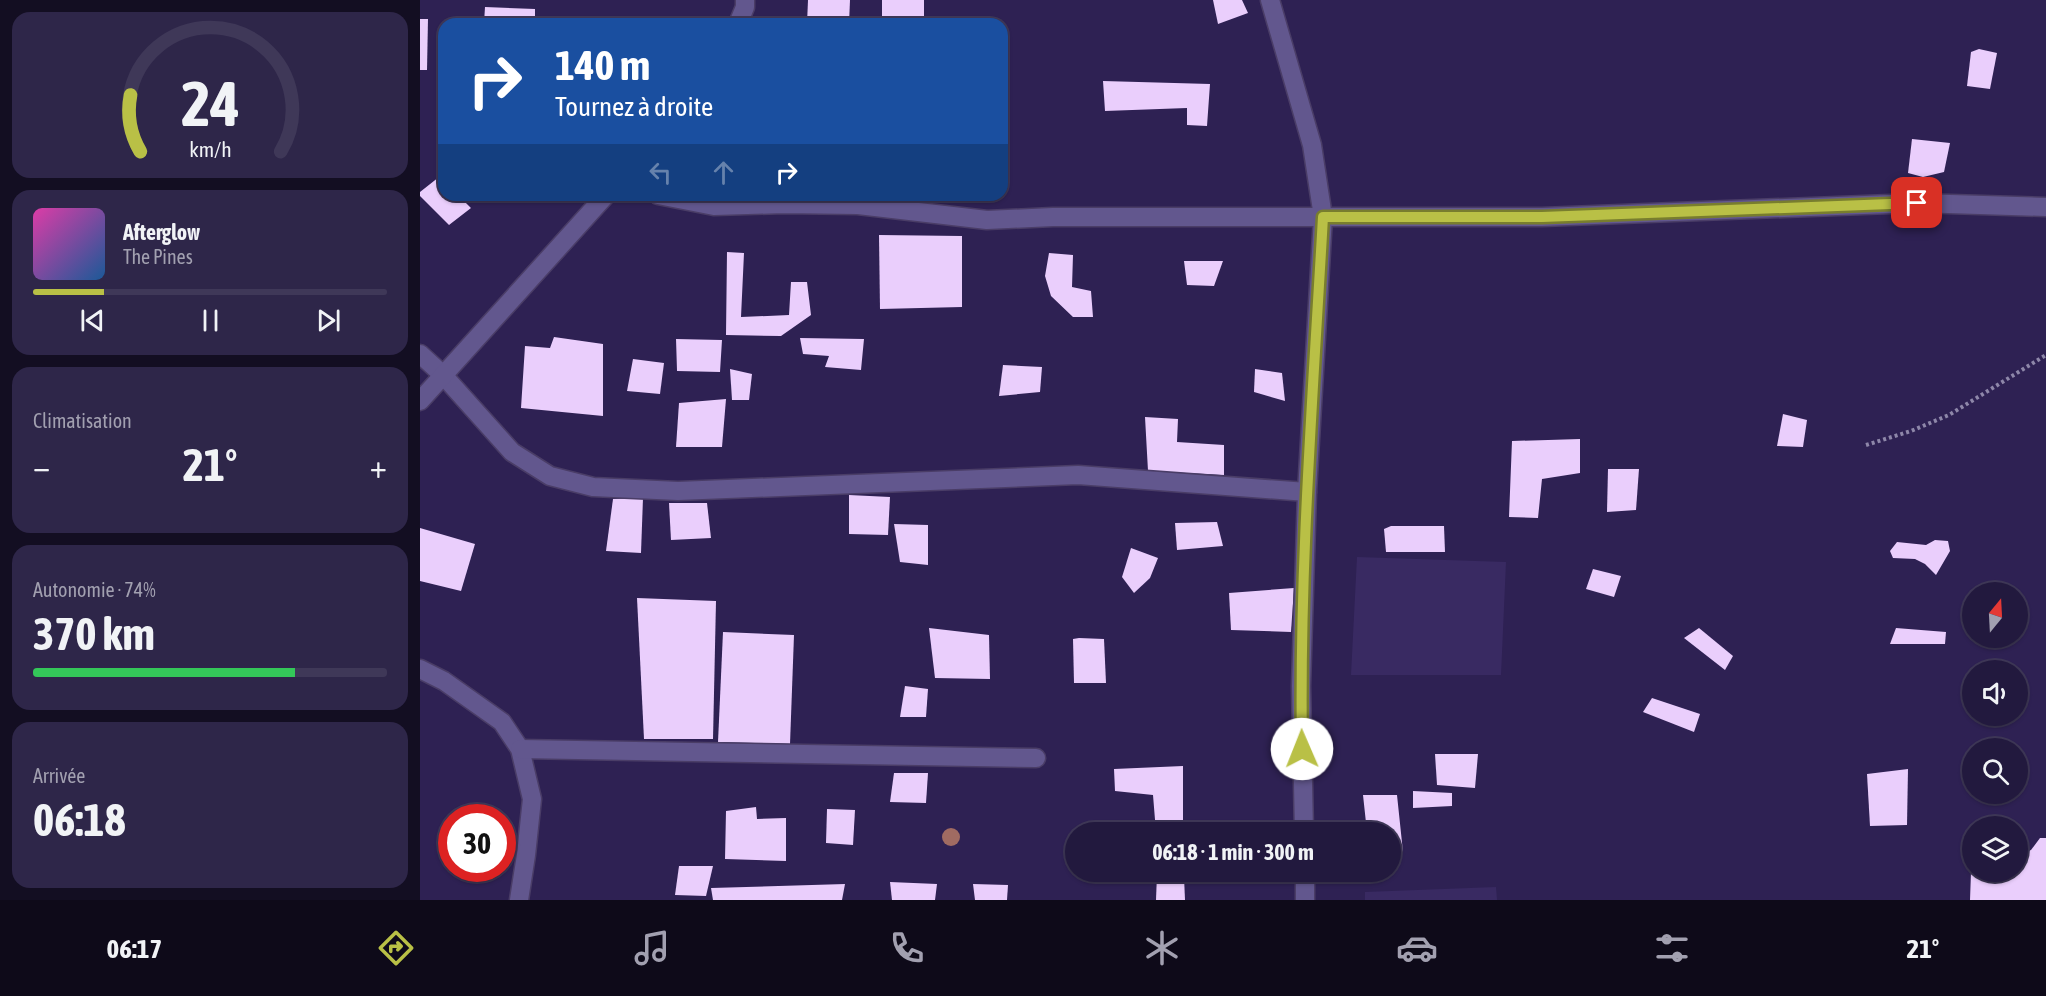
<!DOCTYPE html>
<html lang="fr">
<head>
<meta charset="utf-8">
<style>
	:root { --surface:#22193e; --page:#2e2649; --text:#f1f3f6; --muted:#a2a0b0; --line:#3f3858; --accent:#b9c046 }
	body { margin:0; font-family:"Asap Condensed",sans-serif; background:var(--page); color:var(--text); height:100vh; display:flex; flex-direction:column; font-size:22px; white-space:nowrap }
	* { box-sizing:border-box; margin:0 }
	p { font-size:20px; color:var(--muted) }
	.icon { flex:none; width:33px; height:33px; fill:none; stroke:currentColor; stroke-width:2; stroke-linecap:round; stroke-linejoin:round }
	.map { position:relative; flex:1; overflow:hidden }
	.panel { display:flex; flex-direction:column; gap:12px; padding:12px; background:#130e22; width:420px }
	.panel>* { flex:none }
	.hud { position:absolute; left:18px; top:18px; width:570px; height:183px; border-radius:18px; box-shadow:0 2px 4px #0004,0 0 0 2px var(--line); background:#1a4fa0; color:#fff; overflow:hidden }
	.needle { width:39px; rotate:18deg }
	.tools { position:absolute; left:1542px; top:582px; display:grid; gap:12px }
	.tools a { display:grid; place-items:center; width:66px; height:66px; border-radius:50%; background:var(--surface); box-shadow:0 2px 4px #0004,0 0 0 2px var(--line); font-size:30px }
	.speed { position:absolute; left:18px; top:804px; display:flex; gap:12px; font-size:30px; font-weight:700; text-align:center }
	.speed>* { display:grid; place-content:center; width:78px; height:78px; border-radius:50%; background:var(--surface); box-shadow:0 2px 4px #0004,0 0 0 2px var(--line); line-height:1 }
	.speed .limit { border:9px solid #d22; background:#fff; color:#111 }
	.pin { position:absolute; display:grid; place-items:center; width:51px; height:51px; color:#fff; margin:-26px; border-radius:12px; box-shadow:0 3px 9px #0006 }
	.me { position:absolute; width:66px; margin:-33px; rotate:359deg; stroke-linejoin:round; filter:drop-shadow(0 0 4px #0008) }
	.turn { display:flex; align-items:center; gap:21px; height:126px; padding:0 18px; font-size:27px }
	.turn .icon { width:78px; height:78px; stroke-width:2.5 }
	.turn b { display:block; font-size:42px; line-height:51px }
	.lanes { display:flex; align-items:center; height:57px; padding:0 18px; background:#0003; justify-content:center; gap:30px; direction:ltr }
	.lanes .off { opacity:.35 }
	.big { font-size:45px; font-weight:700; line-height:1.1 }
	.panel .widget { flex:1; display:flex; flex-direction:column; justify-content:center; gap:9px; min-width:0; padding:0 21px; border-radius:18px; background:var(--page) }
	.panel .dial { align-items:center; gap:0 }
	.dial svg { height:156px; overflow:visible; fill:none; stroke:var(--line); stroke-width:7; stroke-linecap:round; text-anchor:middle }
	.dial text { fill:var(--text); stroke:none }
	.song { display:flex; align-items:center; gap:18px }
	.cover { width:72px; height:72px; border-radius:9px; background:linear-gradient(135deg,hsl(320 70% 55%),hsl(210 70% 35%)) }
	.played { height:6px; border-radius:3px; background:linear-gradient(90deg,var(--accent) 20%,var(--line) 20%) }
	.keys { display:flex; justify-content:space-around; direction:ltr }
	.heat { display:flex; justify-content:space-between; align-items:center; font-size:33px; direction:ltr }
	.charge { height:9px; border-radius:4px; background:linear-gradient(90deg,#34c759 74%,var(--line) 0) }
	.trip { position:absolute; left:645px; top:822px; width:336px; height:60px; border-radius:30px; background:var(--surface); box-shadow:0 2px 4px #0004,0 0 0 2px var(--line); font-weight:700; line-height:60px; text-align:center }
	.menu { display:flex; height:96px; justify-content:space-around; align-items:center; background:#0e0a19; color:var(--muted) }
	.menu .icon { width:42px; height:42px }
	.menu .on { color:var(--accent) }
	.menu b { font-size:27px; color:var(--text) }
	main { display:flex; flex:1; min-height:0 }
	.map>svg:first-child { display:block }
</style>
</head>
<body>
<main>
<section class="panel">
<div class="widget dial"><svg viewBox="0 0 100 80">
<path d="M14 69A42 42 0 1 1 86 69"/>
<path d="M14 69A42 42 0 0 1 9 40" stroke="#b9c046"/>
<text x="50" y="56" font-size="32" font-weight="700">24</text>
<text x="50" y="72" font-size="11">km/h</text>
</svg></div>
<div class="widget">
<div class="song"><i class="cover"></i><div><b>Afterglow</b><p>The Pines</p></div></div>
<div class="played"></div>
<div class="keys"><svg class="icon" aria-label="previous" viewBox="0 0 24 24"><path d="M18 5L8 12l10 7zM5 5v14"/></svg><svg class="icon" aria-label="pause" viewBox="0 0 24 24"><path d="M8 5v14M16 5v14"/></svg><svg class="icon" aria-label="next" viewBox="0 0 24 24"><path d="M6 5l10 7-10 7zM19 5v14"/></svg></div>
</div>
<div class="widget"><p>Climatisation</p>
<div class="heat"><a>−</a><b class="big">21°</b><a>+</a></div>
</div>
<div class="widget"><p>Autonomie · 74%</p><b class="big">370 km</b><div class="charge"></div></div>
<div class="widget"><p>Arrivée</p><b class="big">06:18</b></div>
</section>
<div class="map">
<svg width="1626" height="900" viewBox="0 0 1626 900">
	<rect width="100%" height="100%" fill="#2e2153"/>
	<g fill="#392a62">
		<path d="M937,557L1086,562L1081,675H931Z"/>
		<path d="M1076,887L1077,900H945V892Z"/>
	</g>
	<g fill="#eacefc">
		<path d="M388,0H430L429,24H387Z"/>
		<rect x="462" y="0" width="42" height="24"/>
		<path d="M793,0H822L828,13L798,24Z"/>
		<path d="M65,7L115,9V24H64Z"/>
		<path d="M0,19H8L7,70H0Z"/>
		<path d="M1559,49L1577,53L1570,89L1547,86L1551,52Z"/>
		<path d="M683,81L790,84L787,126L767,125V108L685,111Z"/>
		<path d="M1492,139L1530,143L1524,172L1503,177L1488,173Z"/>
		<path d="M19,177L24,181V195H38L51,208L29,225L0,196V192Z"/>
		<path d="M459,235L542,236V307L460,309Z"/>
		<path d="M307,252L324,253L321,317L369,315L371,282H387L391,315L361,336L306,335Z"/>
		<path d="M629,253L653,255L652,287L671,291L673,317H653L631,296L625,276Z"/>
		<path d="M764,261H803L794,286L767,285Z"/>
		<path d="M134,337L183,344V416L101,408L105,346L130,348Z"/>
		<path d="M380,338L444,339L441,370L405,367L409,356L383,354Z"/>
		<path d="M256,339L302,340L300,372L257,371Z"/>
		<path d="M213,359L244,363L240,394L207,391Z"/>
		<path d="M583,365L622,367L620,392L579,396Z"/>
		<path d="M310,369L332,374L329,400H312Z"/>
		<path d="M835,369L862,373L865,401L834,392Z"/>
		<path d="M306,399L302,447H256L259,403Z"/>
		<path d="M1363,414L1387,420L1383,447L1357,446Z"/>
		<path d="M725,417L758,419L757,442L804,445V475L728,471Z"/>
		<path d="M1160,439V473L1122,479L1118,518L1089,517L1092,441Z"/>
		<path d="M1188,469H1219L1216,510L1187,512Z"/>
		<path d="M429,495L470,497L468,535L429,534Z"/>
		<path d="M223,498L221,553L186,551L193,499Z"/>
		<path d="M249,503H287L291,538L251,540Z"/>
		<path d="M797,522L803,546L757,550L755,523Z"/>
		<path d="M474,524L508,525V565L480,562Z"/>
		<path d="M971,526H1024L1025,552H966L964,529Z"/>
		<path d="M0,528L55,544L41,591L0,581Z"/>
		<path d="M1515,540L1528,541L1530,551L1516,575L1505,564L1495,559L1473,558L1470,551L1477,542L1506,545Z"/>
		<path d="M711,548L738,558L730,578L714,593L702,577Z"/>
		<path d="M1173,569L1201,576L1194,597L1166,589Z"/>
		<path d="M874,588L871,632L811,630L809,593Z"/>
		<path d="M217,598L296,601L293,739H224Z"/>
		<path d="M509,628L569,635L570,679L515,678Z"/>
		<path d="M1279,628L1313,656L1305,670L1264,638Z"/>
		<path d="M1476,628L1526,632L1525,644H1470Z"/>
		<path d="M303,632L374,635L370,744L298,742Z"/>
		<path d="M659,638L684,639L686,683H654L653,639Z"/>
		<path d="M485,686L508,689L506,717H480Z"/>
		<path d="M1232,698L1280,714L1274,732L1223,712Z"/>
		<path d="M1015,754H1058L1055,788L1017,785Z"/>
		<path d="M763,766V832H736L733,795L695,791L694,769Z"/>
		<path d="M1488,769L1487,825L1450,826L1447,774Z"/>
		<path d="M474,773H508L506,803L470,802Z"/>
		<path d="M993,791L1032,793V806L993,808Z"/>
		<path d="M943,795H977L983,852H970V832H947Z"/>
		<path d="M336,807L337,819L366,818V861L305,859L306,811Z"/>
		<path d="M407,809L435,810L433,845L406,843Z"/>
		<path d="M72,811L81,818H50V817Z"/>
		<path d="M1620,838H1626V900H1550L1551,872H1598V855L1611,850Z"/>
		<path d="M259,866H293L286,896L255,895Z"/>
		<path d="M737,874L764,877L765,900H736Z"/>
		<path d="M470,882L517,884L515,900H472Z"/>
		<path d="M425,884L422,900H293L291,888Z"/>
		<path d="M553,884L588,885L587,900H555Z"/>
	</g>
	<g fill="none" stroke-linecap="round" stroke-linejoin="round">
		<g stroke="#4a3d67" stroke-width="21">
			<g id="minor">
				<path d="M850,0L892,145L903,217L887,492L881,686L884,832"/>
				<path d="M318,24L325,7V0"/>
				<path d="M238,195L294,206L364,204L438,205L567,220L633,217H1122L1497,203L1626,207"/>
				<path d="M0,354L23,375L92,452L130,476L173,487L258,491L658,475L887,492"/>
				<path d="M0,401L186,195"/>
				<path d="M0,669L24,681L82,722L100,749L112,799L106,855L99,900"/>
				<path d="M100,749L616,758"/>
				<path d="M885,872V900"/>
			</g>
		</g>
		<path stroke="#8e87a9" stroke-width="4" stroke-dasharray="3 3" stroke-linecap="butt" d="M1446,445L1491,431L1529,415L1626,355"/>
		<use href="#minor" stroke="#62578e" stroke-width="18"/>
	</g>
	<circle fill="#a06b62" cx="531" cy="837" r="9"/>
	<g fill="none" stroke-linecap="round" stroke-linejoin="round">
		<g stroke="#787d2e" stroke-width="15">
			<path id="route" d="M882,749C879,571 893,394 903,217H1122L1497,203"/>
		</g>
		<use href="#route" stroke="#b9c046" stroke-width="10"/>
	</g>
</svg>
<div class="tools">
<a><svg class="needle" viewBox="-14 -14 28 28"><path d="M0-13l5 13h-10z" fill="#e53935"/><path d="M0 13l5-13h-10z" fill="#a2a0b0"/></svg></a>
<a><svg class="icon" aria-label="sound" viewBox="0 0 24 24"><path d="M4 9h4l5-4v14l-5-4H4zM17 9q2 3 0 6"/></svg></a>
<a><svg class="icon" aria-label="search" viewBox="0 0 24 24"><circle cx="10" cy="10" r="6"/><path d="M15 15l6 6"/></svg></a>
<a><svg class="icon" aria-label="layers" viewBox="0 0 24 24"><path d="M12 4l9 5-9 5-9-5zM3 14l9 5 9-5"/></svg></a>
</div>
<div class="speed"><div class="limit">30</div></div>
<div class="pin" style="left:1497px;top:203px;background:#d93025"><svg class="icon" aria-label="arrive" viewBox="0 0 24 24"><path d="M6 21V4h12l-3 4 3 4H6"/></svg></div>
<svg class="me" style="left:882px;top:749px" viewBox="-20 -20 40 40"><circle r="19" fill="#fff"/><path d="M0-13L10 11 0 6-10 11z" fill="#b9c046"/></svg>
<div class="trip">06:18 · 1 min · 300 m</div>
<div class="hud">
<div class="turn"><svg class="icon" aria-label="right" viewBox="0 0 24 24"><path d="M7 20v-9h11M14 6l5 5-5 5"/></svg><div><b>140 m</b>Tournez à droite</div></div>
<div class="lanes"><svg class="icon off" aria-label="left" viewBox="0 0 24 24"><path d="M17 20v-9H6M10 6l-5 5 5 5"/></svg><svg class="icon off" aria-label="ahead" viewBox="0 0 24 24"><path d="M12 20V5M6 11l6-6 6 6"/></svg><svg class="icon" aria-label="right" viewBox="0 0 24 24"><path d="M7 20v-9h11M14 6l5 5-5 5"/></svg></div>
</div>
</div>
</main>
<nav class="menu">
<b>06:17</b>
<svg class="icon on" aria-label="directions" viewBox="0 0 24 24"><path d="M12 3l9 9-9 9-9-9zM9 14v-3h6M13 9l2 2-2 2"/></svg>
<svg class="icon" aria-label="music" viewBox="0 0 24 24"><path d="M9 18V5l10-2v13"/><circle cx="6" cy="18" r="3"/><circle cx="16" cy="16" r="3"/></svg>
<svg class="icon" aria-label="phone" viewBox="0 0 24 24"><path d="M5 4h4l2 5-3 2q2 4 5 5l2-3 5 2v4C11 20 4 13 5 4z"/></svg>
<svg class="icon" aria-label="climate" viewBox="0 0 24 24"><path d="M12 3v18M4 7l16 10M4 17L20 7"/></svg>
<svg class="icon" aria-label="car" viewBox="0 0 24 24"><path d="M5 17H2v-5l4-1 3-4h7l3 4 3 1v5h-3M9 17h6M6 11h13"/><circle cx="7" cy="17" r="2"/><circle cx="17" cy="17" r="2"/></svg>
<svg class="icon" aria-label="filters" viewBox="0 0 24 24"><path d="M4 7h16M4 17h16"/><circle cx="9" cy="7" r="2"/><circle cx="15" cy="17" r="2"/></svg>
<b>21°</b>
</nav>
</body>
</html>
